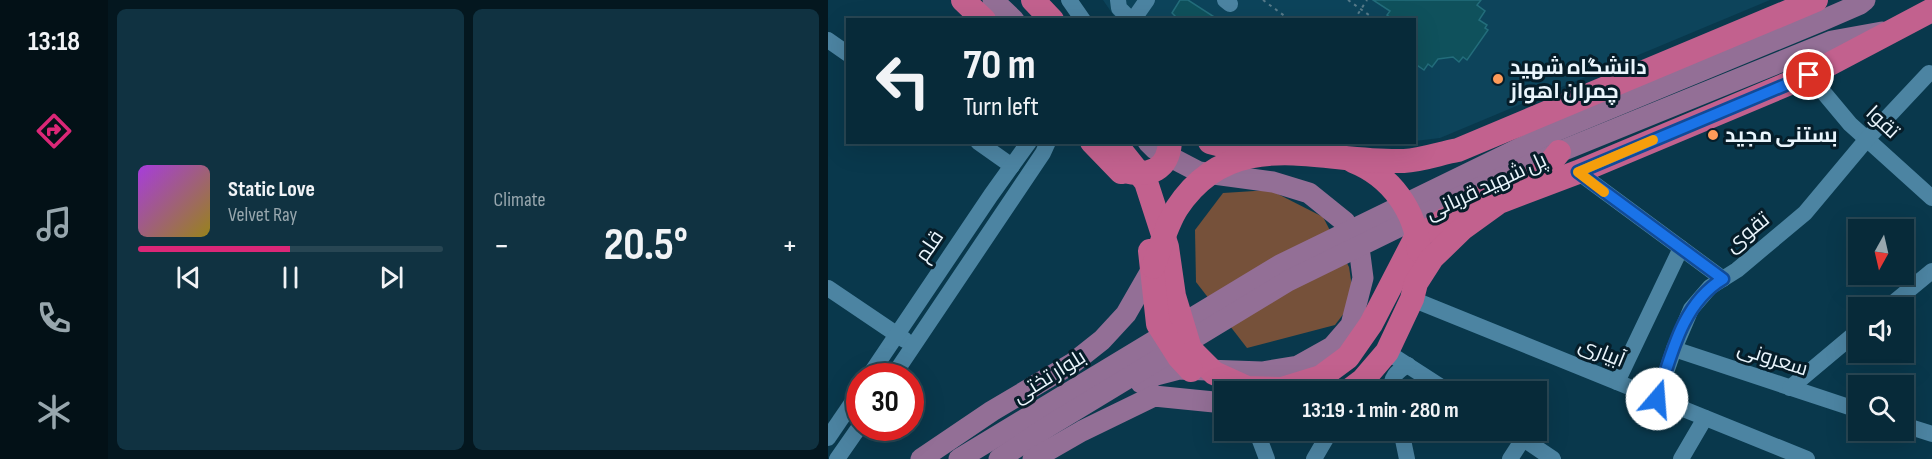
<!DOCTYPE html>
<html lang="en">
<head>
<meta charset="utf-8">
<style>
	:root { --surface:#072a39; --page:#103241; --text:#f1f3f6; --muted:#98a7ae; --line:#284653; --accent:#db2777 }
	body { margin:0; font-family:"Sofia Sans Condensed",Cairo,sans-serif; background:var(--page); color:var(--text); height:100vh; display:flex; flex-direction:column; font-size:22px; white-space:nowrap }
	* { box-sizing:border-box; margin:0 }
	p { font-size:20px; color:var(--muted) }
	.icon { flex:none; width:33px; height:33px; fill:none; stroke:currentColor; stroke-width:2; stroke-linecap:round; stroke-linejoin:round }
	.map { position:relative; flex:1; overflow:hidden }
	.side { display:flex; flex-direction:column; gap:9px; padding:9px; background:#04171f; width:720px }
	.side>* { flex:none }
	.top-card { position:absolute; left:18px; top:18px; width:570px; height:126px; border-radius:0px; box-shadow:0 6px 24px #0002,0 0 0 2px var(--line); background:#072a39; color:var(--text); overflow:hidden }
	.needle { width:39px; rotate:188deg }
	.fabs { position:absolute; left:1020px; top:219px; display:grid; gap:12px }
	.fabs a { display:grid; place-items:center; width:66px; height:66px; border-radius:0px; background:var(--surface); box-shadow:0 6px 24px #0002,0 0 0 2px var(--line); font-size:30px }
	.speed { position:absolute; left:18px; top:363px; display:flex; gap:12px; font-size:30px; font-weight:700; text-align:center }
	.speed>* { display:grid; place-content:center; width:78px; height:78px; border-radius:50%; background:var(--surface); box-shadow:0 6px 24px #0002,0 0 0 2px var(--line); line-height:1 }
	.speed .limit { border:9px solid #d22; background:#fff; color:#111 }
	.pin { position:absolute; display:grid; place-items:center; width:51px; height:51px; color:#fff; margin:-26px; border:3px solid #fff; border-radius:50%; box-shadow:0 2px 6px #0007 }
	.me { position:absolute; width:66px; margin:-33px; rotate:18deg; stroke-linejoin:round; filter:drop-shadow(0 0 4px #0008) }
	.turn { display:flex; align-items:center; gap:21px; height:126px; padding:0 18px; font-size:27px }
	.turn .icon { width:78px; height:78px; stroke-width:2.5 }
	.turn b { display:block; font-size:42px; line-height:51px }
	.big { font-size:45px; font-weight:700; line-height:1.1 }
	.side .widget { flex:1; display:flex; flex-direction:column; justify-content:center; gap:9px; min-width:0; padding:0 21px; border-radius:9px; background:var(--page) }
	.song { display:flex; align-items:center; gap:18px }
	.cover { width:72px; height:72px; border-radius:9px; background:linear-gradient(135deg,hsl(280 70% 55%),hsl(50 70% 35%)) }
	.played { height:6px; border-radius:3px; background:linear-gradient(90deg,var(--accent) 50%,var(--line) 50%) }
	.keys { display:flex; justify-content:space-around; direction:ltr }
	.heat { display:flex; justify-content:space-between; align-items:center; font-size:33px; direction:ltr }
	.side .tiles { flex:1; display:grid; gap:9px; grid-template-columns:repeat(2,1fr) }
	.trip { position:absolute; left:386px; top:381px; width:333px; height:60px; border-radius:0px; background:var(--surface); box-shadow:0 6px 24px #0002,0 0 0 2px var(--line); font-weight:700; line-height:60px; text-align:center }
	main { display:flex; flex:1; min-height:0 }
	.dock { display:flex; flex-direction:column; width:108px; justify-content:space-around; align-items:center; background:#031117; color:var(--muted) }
	.dock .icon { width:42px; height:42px }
	.dock .current { color:var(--accent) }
	.dock b { font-size:27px; color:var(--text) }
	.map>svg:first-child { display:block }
</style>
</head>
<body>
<main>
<nav class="dock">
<b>13:18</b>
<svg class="icon current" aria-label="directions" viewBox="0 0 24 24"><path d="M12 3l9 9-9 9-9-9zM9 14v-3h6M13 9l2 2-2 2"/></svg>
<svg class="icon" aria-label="music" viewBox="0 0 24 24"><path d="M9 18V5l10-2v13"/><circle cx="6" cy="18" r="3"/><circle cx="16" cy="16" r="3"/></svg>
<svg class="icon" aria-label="phone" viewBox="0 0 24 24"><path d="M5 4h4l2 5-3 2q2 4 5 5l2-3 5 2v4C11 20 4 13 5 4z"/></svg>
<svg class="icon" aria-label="climate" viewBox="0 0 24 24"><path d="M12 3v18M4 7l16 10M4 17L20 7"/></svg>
</nav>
<section class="side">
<div class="tiles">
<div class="widget">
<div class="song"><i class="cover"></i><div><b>Static Love</b><p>Velvet Ray</p></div></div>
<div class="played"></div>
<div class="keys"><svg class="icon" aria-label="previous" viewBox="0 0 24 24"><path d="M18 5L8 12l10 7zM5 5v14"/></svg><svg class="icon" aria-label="pause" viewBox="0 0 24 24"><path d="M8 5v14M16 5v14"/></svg><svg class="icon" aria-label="next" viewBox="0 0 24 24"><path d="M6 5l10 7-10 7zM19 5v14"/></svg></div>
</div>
<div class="widget"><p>Climate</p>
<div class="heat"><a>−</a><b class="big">20.5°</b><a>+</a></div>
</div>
</div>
</section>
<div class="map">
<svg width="1104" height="459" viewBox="0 0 1104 459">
	<rect width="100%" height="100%" fill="#09384c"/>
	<path fill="#0d445b" d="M275,0H942L612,138L587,141L586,20L288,19Z"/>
	<path fill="#76513a" d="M442,190L495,217L521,267L526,300L507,325L419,348L368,282L367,230L395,193Z"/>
	<g fill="#0f515c" stroke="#236d7b" stroke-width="1.5">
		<path d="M352,0H360L391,20H345L347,16L344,13Z"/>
		<path d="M545,0H653L649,5L657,11L651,20L659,25L657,28L660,30L639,60L635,57L631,62L625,57L610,59L604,67L600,64L596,70L586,63V20H566L559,15L562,11Z"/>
	</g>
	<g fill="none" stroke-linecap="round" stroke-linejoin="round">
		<g stroke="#577a89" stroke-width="2" stroke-dasharray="3 4.5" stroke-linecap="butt">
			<path d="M435,0L462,20"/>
			<path d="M520,0L548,20"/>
			<path d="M526,20L539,0"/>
		</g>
		<g stroke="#4c84a2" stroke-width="16">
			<path d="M241,0L255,20"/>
			<path d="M290,0L291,8L303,20"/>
			<path d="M397,0L402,4"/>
			<path d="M305,20L319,0"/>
			<path d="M0,40L20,54"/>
			<path d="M981,75L1022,124L1104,198"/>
			<path d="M150,142L184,166"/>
			<path d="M750,172L895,279"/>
			<path d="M0,288L77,340"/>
			<path d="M584,299L979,459"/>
			<path d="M1059,308L1104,271"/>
			<path d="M846,349L1030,410"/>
			<path d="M559,352L621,392"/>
			<path d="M41,376L163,195L201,142"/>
			<path d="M65,376L215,153L220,142"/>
			<path d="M789,382L853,248"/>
			<path d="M962,388L1030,331"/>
			<path d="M564,392C561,378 569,371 580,365"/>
			<path d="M829,399L846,349L863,309L882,287L909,270L977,213L1039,139L1101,73"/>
			<path d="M1076,425L1104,434"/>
			<path d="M428,430L439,459"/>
			<path d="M573,430L579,459"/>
			<path d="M682,430L725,459"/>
			<path d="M0,438L32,391"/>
			<path d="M9,459L32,426"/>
			<path d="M486,459L503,430"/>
			<path d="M682,459L695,439"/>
			<path d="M853,459L877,418"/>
		</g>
		<g stroke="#936f96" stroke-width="21">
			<path d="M165,0L186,20"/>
			<path d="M313,383L328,375L351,369L434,372L470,366L504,347L523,325L535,278L532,255L517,222L481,193L445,182L371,172L327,149L320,142"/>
			<path d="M93,459L164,411L245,363L274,340L298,314L325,267"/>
			<path d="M131,459L452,265L725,132L993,21L1032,4L1037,0"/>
			<path d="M171,459L221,426L460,281L644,191L731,152L1004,41L1054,32"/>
			<path d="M205,459L254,431L326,396L396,403"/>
		</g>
		<g stroke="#c2618e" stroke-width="24">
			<path d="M135,0L156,20"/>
			<path d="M205,0L224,20"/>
			<path d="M264,142L293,172"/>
			<path d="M286,142L318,182L339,247L346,296L362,349L386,373L419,388L454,389L493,377L520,357L543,324L587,239L644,202L657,197"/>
			<path d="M382,142L429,154"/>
			<path d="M525,161C563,176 588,211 591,251"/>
			<path d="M296,171C322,177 340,170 342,142"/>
			<path d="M694,182L714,173L731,152"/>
			<path d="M322,251L330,324L351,357L363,370"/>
			<path d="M325,267C332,249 338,225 349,208C405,122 494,164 576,161C594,160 613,153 630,150L988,0"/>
			<path d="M519,392L535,380L559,352L584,299L588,283L604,258L635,228L671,202L750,172L981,75L1104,10"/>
		</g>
	</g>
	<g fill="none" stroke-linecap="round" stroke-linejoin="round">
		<g stroke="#114b97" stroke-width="15">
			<path id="route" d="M829,399C843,356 854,303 895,279L750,172L981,75"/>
		</g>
		<use href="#route" stroke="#1a73e8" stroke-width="10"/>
		<path stroke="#f59e0b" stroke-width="10" d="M776,192L750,172L825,140"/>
	</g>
	<g fill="#fe9b59" stroke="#061d29" stroke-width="2">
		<circle cx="670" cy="79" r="6"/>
		<circle cx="885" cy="135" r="6"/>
	</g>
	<g text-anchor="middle" stroke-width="6" stroke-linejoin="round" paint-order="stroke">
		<g font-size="21" font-weight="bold" fill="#eaf5fc" stroke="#061d29" text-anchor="start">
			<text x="682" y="74">دانشگاه شهید<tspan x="682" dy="24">چمران اهواز</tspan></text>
			<text x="897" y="142">بستنی مجید</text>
		</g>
		<g font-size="21" fill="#eaf5fc" stroke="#061d29">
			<text transform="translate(1055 122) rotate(43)" y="7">تقوا</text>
			<text transform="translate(658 186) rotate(-25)" y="7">پل شهید قربانی</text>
			<text transform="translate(919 232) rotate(-39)" y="7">تقوی</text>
			<text transform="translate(101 246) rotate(-56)" y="7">قلم</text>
			<text transform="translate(774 352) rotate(22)" y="7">آبیاری</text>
			<text transform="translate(945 358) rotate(18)" y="7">سعرونی</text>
			<text transform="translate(221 376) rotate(-32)" y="7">بلوار تختی</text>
		</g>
	</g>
</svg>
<div class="fabs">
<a><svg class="needle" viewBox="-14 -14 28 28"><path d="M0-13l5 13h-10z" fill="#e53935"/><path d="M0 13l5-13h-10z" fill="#98a7ae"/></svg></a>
<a><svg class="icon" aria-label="sound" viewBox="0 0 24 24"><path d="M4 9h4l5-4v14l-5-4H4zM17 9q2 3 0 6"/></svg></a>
<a><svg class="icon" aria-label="search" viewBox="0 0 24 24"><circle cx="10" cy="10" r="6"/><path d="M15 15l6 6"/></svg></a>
</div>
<div class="speed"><div class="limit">30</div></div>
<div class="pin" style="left:981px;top:75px;background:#d93025"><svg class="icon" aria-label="arrive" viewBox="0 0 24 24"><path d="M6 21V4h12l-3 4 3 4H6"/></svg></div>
<svg class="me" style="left:829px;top:399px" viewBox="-20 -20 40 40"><circle r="19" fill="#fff"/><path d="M0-13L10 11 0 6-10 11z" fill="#1a73e8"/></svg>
<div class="trip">13:19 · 1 min · 280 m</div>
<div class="top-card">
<div class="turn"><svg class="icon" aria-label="left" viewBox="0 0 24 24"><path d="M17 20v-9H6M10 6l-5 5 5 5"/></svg><div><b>70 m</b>Turn left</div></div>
</div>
</div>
</main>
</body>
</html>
